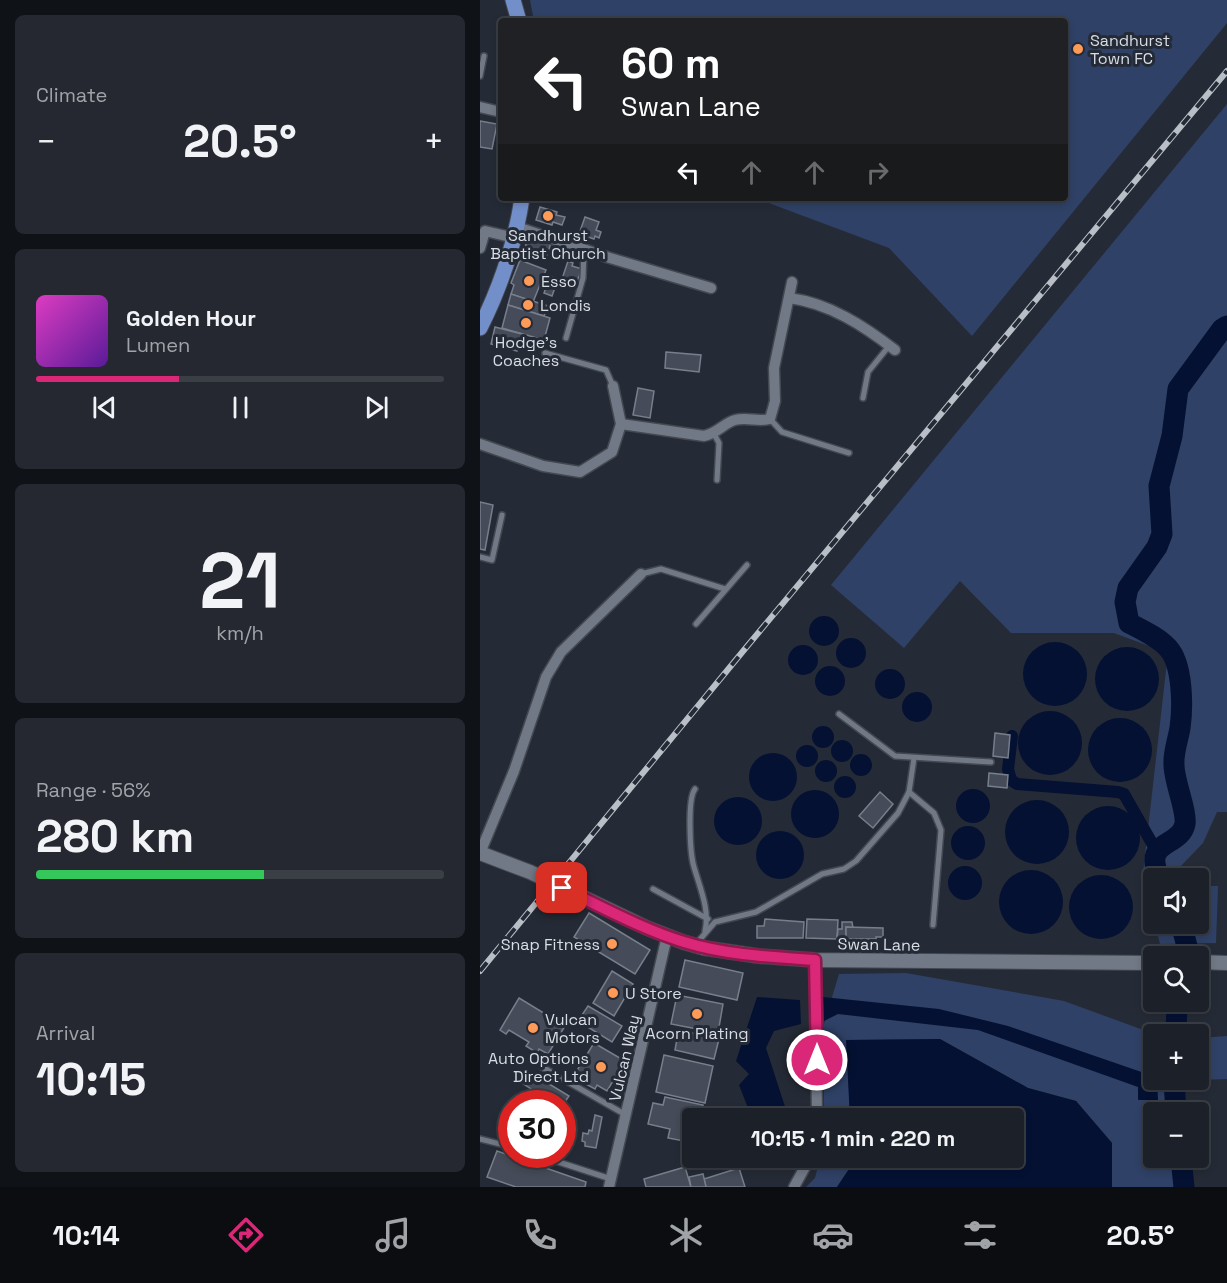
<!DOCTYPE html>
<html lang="en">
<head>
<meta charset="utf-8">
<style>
	:root { --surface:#1c2028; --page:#252830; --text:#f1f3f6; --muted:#a0a3a8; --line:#3a3e45; --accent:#db2777 }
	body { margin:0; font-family:"Space Grotesk",sans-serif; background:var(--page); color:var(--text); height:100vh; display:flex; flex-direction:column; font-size:22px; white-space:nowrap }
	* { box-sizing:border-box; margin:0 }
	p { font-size:20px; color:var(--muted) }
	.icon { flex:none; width:33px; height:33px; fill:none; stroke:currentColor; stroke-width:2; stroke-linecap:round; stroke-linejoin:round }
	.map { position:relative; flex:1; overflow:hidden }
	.drawer { display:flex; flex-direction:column; gap:15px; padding:15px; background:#0f1216; width:480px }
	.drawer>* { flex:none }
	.top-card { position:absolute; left:18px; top:18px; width:570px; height:183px; border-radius:6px; box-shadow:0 3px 9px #0003,0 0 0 2px var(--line); background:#202124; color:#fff; overflow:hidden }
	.tools { position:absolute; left:663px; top:868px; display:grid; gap:12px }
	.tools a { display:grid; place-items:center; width:66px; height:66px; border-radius:6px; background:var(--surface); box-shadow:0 3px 9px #0003,0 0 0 2px var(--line); font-size:30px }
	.speed { position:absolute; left:18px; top:1090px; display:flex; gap:12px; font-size:30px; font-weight:700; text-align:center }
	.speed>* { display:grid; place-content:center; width:78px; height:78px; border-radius:50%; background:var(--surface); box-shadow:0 3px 9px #0003,0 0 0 2px var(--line); line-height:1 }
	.speed .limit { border:9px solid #d22; background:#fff; color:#111 }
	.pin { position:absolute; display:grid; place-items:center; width:51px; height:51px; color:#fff; margin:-26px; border-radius:12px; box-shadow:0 3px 9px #0006 }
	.me { position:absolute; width:66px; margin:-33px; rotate:0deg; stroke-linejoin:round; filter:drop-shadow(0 0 4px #0008) }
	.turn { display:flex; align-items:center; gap:21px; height:126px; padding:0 24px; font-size:27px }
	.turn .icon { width:78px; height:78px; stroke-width:2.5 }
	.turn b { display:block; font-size:42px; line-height:51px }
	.lanes { display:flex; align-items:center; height:57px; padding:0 24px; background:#0003; justify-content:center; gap:30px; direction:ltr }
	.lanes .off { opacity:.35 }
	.big { font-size:45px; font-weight:800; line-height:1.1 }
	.drawer .widget { flex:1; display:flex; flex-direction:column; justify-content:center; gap:9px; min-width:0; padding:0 21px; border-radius:9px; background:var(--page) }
	.drawer .dial { align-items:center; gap:0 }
	.dial b { font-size:78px; line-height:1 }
	.song { display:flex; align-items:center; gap:18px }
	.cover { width:72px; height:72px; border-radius:9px; background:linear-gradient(135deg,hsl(310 70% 55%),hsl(270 70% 35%)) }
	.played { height:6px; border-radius:3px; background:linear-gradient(90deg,var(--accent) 35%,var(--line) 35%) }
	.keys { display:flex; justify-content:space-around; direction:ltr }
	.heat { display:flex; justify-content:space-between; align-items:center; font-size:33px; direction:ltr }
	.charge { height:9px; border-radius:4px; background:linear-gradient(90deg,#34c759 56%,var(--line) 0) }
	.trip { position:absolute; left:202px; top:1108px; width:342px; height:60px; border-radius:6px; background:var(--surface); box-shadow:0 3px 9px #0003,0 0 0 2px var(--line); font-weight:800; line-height:60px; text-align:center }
	.dock { display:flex; height:96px; justify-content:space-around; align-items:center; background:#0b0d10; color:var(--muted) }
	.dock .icon { width:42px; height:42px }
	.dock .on { color:var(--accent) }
	.dock b { font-size:27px; color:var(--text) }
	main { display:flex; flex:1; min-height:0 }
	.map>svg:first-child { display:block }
</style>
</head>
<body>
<main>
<section class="drawer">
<div class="widget"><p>Climate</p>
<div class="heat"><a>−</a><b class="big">20.5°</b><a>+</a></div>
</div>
<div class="widget">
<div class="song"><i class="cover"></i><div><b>Golden Hour</b><p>Lumen</p></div></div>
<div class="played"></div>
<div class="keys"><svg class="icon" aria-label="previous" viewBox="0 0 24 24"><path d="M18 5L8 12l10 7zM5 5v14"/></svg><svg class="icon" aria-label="pause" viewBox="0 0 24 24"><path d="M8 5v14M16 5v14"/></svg><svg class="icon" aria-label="next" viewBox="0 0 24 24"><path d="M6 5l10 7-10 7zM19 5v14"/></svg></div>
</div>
<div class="widget dial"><b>21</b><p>km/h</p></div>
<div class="widget"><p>Range · 56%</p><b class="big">280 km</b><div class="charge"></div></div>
<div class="widget"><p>Arrival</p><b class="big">10:15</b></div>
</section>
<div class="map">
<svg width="747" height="1187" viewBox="0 0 747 1187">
	<rect width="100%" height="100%" fill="#252b36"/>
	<g fill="#2f4166">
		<path d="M50,0H747V23L492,336L409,248L275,198H585V21H54Z"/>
		<path d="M747,104V812H737L723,843L699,868L704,879H674L673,917L663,873L688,653L634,633H531L480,581L424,648L351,585Z"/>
		<path d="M719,886H738L736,943L680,944L675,924H718Z"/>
		<path d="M426,973L584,1001L677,1035H674V1080H686L688,1113H674V1158H691L699,1187H632V1143L596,1101L548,1088L460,1039L367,1040L370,1119H344V1024L359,974Z"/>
		<path d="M747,1036V1079L719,1080V1038Z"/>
		<path d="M340,1158H371V1166L357,1187H326L335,1178Z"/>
	</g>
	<g fill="#041132">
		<circle cx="344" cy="631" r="15"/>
		<circle cx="371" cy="653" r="15"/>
		<circle cx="575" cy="674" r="32"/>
		<circle cx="323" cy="660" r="15"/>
		<circle cx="647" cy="679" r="32"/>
		<circle cx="350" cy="681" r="15"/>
		<circle cx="410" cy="684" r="15"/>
		<circle cx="437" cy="707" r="15"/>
		<circle cx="570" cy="743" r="32"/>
		<circle cx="640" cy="750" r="32"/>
		<circle cx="343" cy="737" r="11"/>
		<circle cx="362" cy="751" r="11"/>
		<circle cx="327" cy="756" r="11"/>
		<circle cx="293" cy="777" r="24"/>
		<circle cx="381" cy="765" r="11"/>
		<circle cx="346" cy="771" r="11"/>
		<circle cx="365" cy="787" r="11"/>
		<circle cx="493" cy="806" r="17"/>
		<circle cx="335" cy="814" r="24"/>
		<circle cx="258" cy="821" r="24"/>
		<circle cx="557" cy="832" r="32"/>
		<circle cx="628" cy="838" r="32"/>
		<circle cx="488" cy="843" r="17"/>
		<circle cx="300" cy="855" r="24"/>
		<circle cx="485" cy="883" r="17"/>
		<circle cx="551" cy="902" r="32"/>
		<circle cx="621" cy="907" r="32"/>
		<path d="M277,997L320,1000L321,1024L294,1031L286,1048L309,1119L264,1118L270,1113L259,1085L269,1074L256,1061Z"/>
		<path d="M343,997L459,1009L528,1026L673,1076L674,1080H677L678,1100H658V1087L498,1030L358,1014L344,1021Z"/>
		<path d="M460,1039L548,1088L596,1101L632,1143V1187H357L371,1166V1158H534V1119H370L366,1040Z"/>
	</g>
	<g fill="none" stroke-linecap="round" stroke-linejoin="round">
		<path stroke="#041132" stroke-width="12" d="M532,736L528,769L531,780L537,784L638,792L644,794L677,852"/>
		<g stroke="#041132" stroke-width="21">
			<path d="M680,879C661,839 700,848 705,824C707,811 694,781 694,765C693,753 698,740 700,728C703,707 703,664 688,648C678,637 662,630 649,623L645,602L648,588L677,547L682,534L679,486L692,436L698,389L742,329L747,326"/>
			<path d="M701,924L710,957"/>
			<path d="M696,1035L697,1002"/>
			<path d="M694,1080L696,1113"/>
			<path d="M701,1158L704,1187"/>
		</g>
	</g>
	<g fill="#454b58" stroke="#777f8c" stroke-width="1.5">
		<path d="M0,121L17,124L12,149L0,147Z"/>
		<path d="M60,207L77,212L76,215L85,217L82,225L73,222L72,225L56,220Z"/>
		<path d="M105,217L119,222L116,230L121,232L119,238L115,236L114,239L99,234Z"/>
		<path d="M54,234L72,240L66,258L44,251L48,237L53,238Z"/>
		<path d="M40,260L66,270L53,302L31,294L34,285L31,283Z"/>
		<path d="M88,261L93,263L92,266L102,269L96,284L82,279Z"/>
		<path d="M70,276L78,279L72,296L64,293Z"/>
		<path d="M31,294L68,306L64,316L28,305Z"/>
		<path d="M28,305L70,318L64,340L22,328Z"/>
		<path d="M15,327L42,334L37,351L11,344Z"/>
		<path d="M186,352L221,355L219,372L185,368Z"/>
		<path d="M158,388L174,391L170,418L153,415Z"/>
		<path d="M0,502L13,505L5,550L0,549Z"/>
		<path d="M515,733L530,735L528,758L513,756Z"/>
		<path d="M509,773L528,775L527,788L508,786Z"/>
		<path d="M400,792L413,804L393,828L379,816Z"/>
		<path d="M109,913L170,950L155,974L94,937Z"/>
		<path d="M285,919L324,922L323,938H277V926H284Z"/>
		<path d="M327,919L358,920L357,939L326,938Z"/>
		<path d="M362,922H372L373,928L366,927V939H357L358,929H362Z"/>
		<path d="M366,927L403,928V937H396V939H366Z"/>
		<path d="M205,960L263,973L257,1000L199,987Z"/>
		<path d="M132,971L153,984L134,1016L113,1003Z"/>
		<path d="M197,995L243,1004L238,1033L191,1024Z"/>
		<path d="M39,998L85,1026L68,1054L59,1049L57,1053L46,1046L49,1042L29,1030L26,1034L20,1030Z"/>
		<path d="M108,1006L142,1026L132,1042L98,1021Z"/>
		<path d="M203,1031L239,1039L234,1059L195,1050L197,1039L201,1040Z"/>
		<path d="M114,1043L145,1061L127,1091L117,1085L115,1089L102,1082L105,1077L96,1072Z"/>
		<path d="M184,1055L233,1066L225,1103L176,1092Z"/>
		<path d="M46,1070L89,1096L82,1106V1104H51L44,1100L51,1089L39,1081Z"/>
		<path d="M185,1097L223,1105L221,1114L236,1119H213V1134H211L209,1142L188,1138L190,1129L168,1124L173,1103L183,1105Z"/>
		<path d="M115,1115L122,1117L116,1148L105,1146V1142L102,1141L103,1133L108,1134L109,1130L112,1131Z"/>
		<path d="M17,1151L106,1182L105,1187H36L7,1177Z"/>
		<path d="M205,1167L211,1187H166L164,1179Z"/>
		<path d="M259,1168L265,1187H226L224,1179Z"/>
		<path d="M223,1174L226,1187H211L209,1177Z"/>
	</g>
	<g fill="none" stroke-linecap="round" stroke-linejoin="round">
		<g stroke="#434851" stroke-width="8">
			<g id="service">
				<path d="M0,76L4,56"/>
				<path d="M86,338L103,278L104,250"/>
				<path d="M65,353L126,370L133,386"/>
				<path d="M383,398L388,372L409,346"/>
				<path d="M290,419L302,432L369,453"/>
				<path d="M234,434L239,443L237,480"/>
				<path d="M0,557L12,560L22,515"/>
				<path d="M161,574L181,569L245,589"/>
				<path d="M216,624L267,565"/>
				<path d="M359,714L415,756L511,762"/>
				<path d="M215,789C207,799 210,854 214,867C220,888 230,910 225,931"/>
				<path d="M429,792L454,813L461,830L453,925"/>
				<path d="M173,889L228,919"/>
				<path d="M216,944L235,922L276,912L342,874L364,869L376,861L418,813L429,792L434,758"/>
				<path d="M62,1067L146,1115"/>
				<path d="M0,1139L32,1147"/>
				<path d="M57,1155L131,1179"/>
			</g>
		</g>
		<g stroke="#434851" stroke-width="13">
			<g id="minor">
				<path d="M0,107L21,112"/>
				<path d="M37,227L130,258L231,288"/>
				<path d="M0,248L5,231L35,238"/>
				<path d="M309,298C349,303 384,326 415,350"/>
				<path d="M141,424L224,436C238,433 244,423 255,420C267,417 278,422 290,419L295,401L294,368L312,282"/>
				<path d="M0,444L63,466L100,472L132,452L141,424L133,386"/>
				<path d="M0,853L34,771L66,677L81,652L161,574"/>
				<path d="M335,960L337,1119"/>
				<path d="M129,1187L187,936"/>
				<path d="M314,1187L330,1158"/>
			</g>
		</g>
		<g stroke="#434851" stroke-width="16">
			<g id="tertiary">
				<path d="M0,853L50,872L167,928L203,942L224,948L278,956L335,960L674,963"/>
				<path d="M718,962L747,963"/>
			</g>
		</g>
		<g stroke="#434851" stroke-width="17">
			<g id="primary">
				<path d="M33,0L39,21"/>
				<path d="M0,328C21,286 35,245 42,198"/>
			</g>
		</g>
		<use href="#service" stroke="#727986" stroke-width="5"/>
		<use href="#minor" stroke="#727986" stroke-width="10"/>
		<use href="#tertiary" stroke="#727986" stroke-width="14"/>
		<use href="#primary" stroke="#738fca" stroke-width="15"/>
		<g stroke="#babec6" stroke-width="6">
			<path id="rail" d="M0,971L264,650L747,71"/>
		</g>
		<use href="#rail" stroke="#252b36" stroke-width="4" stroke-dasharray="11" stroke-linecap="butt"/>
	</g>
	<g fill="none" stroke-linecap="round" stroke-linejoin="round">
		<g stroke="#8e194d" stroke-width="15">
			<path id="route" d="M82,888C122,907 162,929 204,942C246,955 291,957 335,960L337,1060"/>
		</g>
		<use href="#route" stroke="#db2777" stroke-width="10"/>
	</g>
	<g fill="#fe9b58" stroke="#252b36" stroke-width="2">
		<circle cx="598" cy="49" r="6"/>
		<circle cx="68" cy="216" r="6"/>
		<circle cx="49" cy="281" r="6"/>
		<circle cx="48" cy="305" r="6"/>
		<circle cx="46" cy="323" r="6"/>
		<circle cx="132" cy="944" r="6"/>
		<circle cx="133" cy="993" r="6"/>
		<circle cx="217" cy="1014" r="6"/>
		<circle cx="53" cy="1028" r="6"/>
		<circle cx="121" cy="1067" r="6"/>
	</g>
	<g text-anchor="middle" stroke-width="6" stroke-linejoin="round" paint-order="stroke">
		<g font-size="16" fill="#d9dde5" stroke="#252b36" text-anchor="start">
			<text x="610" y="46">Sandhurst<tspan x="610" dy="18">Town FC</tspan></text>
			<text x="68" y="241" text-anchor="middle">Sandhurst<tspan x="68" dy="18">Baptist Church</tspan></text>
			<text x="61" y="287">Esso</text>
			<text x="60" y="311">Londis</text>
			<text x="46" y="348" text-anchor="middle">Hodge's<tspan x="46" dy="18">Coaches</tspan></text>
			<text x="120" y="950" text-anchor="end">Snap Fitness</text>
			<text x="145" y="999">U Store</text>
			<text x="65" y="1025">Vulcan<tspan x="65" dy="18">Motors</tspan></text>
			<text x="217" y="1039" text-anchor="middle">Acorn Plating</text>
			<text x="109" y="1064" text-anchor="end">Auto Options<tspan x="109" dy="18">Direct Ltd</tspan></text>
		</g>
		<g font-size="16" fill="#d9dde5" stroke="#252b36">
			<text transform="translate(399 944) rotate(1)" y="6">Swan Lane</text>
			<text transform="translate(144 1058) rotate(-77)" y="6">Vulcan Way</text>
		</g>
	</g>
</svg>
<div class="tools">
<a><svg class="icon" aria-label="sound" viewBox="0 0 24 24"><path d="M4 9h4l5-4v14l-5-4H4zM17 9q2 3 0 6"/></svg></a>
<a><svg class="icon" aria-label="search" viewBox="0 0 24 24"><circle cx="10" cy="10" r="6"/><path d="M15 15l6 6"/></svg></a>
<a>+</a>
<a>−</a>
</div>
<div class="speed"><div class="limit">30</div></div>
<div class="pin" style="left:82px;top:888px;background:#d93025"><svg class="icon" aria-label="arrive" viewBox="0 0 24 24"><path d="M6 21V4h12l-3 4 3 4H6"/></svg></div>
<svg class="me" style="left:337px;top:1060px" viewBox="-20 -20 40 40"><circle r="17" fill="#db2777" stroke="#fff" stroke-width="3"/><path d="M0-11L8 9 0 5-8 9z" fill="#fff"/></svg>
<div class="trip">10:15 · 1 min · 220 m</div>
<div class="top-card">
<div class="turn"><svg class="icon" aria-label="left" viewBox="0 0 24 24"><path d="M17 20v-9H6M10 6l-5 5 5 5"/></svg><div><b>60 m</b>Swan Lane</div></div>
<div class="lanes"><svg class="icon" aria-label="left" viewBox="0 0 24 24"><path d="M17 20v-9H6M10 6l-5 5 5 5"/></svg><svg class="icon off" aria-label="ahead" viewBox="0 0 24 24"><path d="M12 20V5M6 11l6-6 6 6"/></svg><svg class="icon off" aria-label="ahead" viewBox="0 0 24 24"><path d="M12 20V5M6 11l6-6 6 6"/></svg><svg class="icon off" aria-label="right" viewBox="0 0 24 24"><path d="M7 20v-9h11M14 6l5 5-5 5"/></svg></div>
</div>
</div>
</main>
<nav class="dock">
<b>10:14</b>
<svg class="icon on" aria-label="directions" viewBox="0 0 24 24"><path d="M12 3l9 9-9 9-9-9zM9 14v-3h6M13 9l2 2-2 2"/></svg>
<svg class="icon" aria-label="music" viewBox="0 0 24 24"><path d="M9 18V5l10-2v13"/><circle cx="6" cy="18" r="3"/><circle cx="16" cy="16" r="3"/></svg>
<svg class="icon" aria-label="phone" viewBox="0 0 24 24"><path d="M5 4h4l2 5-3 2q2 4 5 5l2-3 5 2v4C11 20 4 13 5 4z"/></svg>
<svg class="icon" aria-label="climate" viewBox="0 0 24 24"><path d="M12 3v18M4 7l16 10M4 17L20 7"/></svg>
<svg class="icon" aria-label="car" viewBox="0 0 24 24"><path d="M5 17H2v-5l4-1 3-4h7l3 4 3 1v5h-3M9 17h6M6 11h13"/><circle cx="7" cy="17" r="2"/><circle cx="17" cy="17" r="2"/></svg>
<svg class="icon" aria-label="filters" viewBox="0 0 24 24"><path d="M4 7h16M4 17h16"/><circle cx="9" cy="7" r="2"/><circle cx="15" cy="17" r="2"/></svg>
<b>20.5°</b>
</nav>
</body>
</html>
